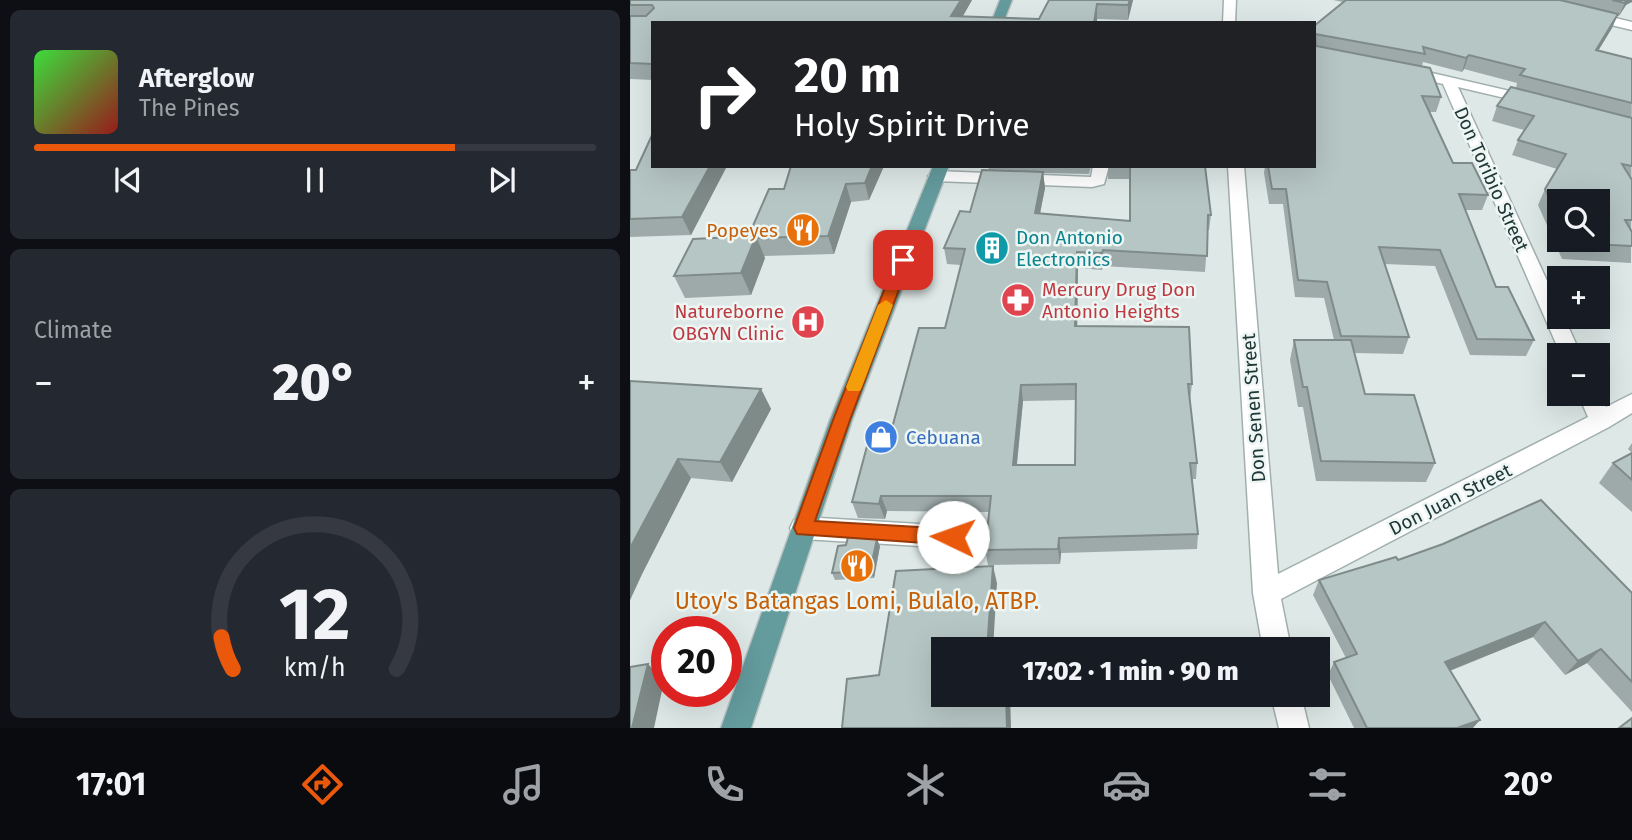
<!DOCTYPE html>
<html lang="en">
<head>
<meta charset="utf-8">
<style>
	:root { --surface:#171b24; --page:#242831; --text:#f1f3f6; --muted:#9ea1a6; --line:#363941; --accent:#ea580c }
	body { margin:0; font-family:"Fira Sans",sans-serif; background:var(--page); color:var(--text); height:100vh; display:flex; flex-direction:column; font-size:26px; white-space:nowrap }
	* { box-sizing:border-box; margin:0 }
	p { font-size:23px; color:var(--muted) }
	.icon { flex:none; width:38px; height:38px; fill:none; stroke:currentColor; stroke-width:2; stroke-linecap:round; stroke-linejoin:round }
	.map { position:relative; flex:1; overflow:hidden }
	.panel { display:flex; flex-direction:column; gap:10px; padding:10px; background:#0d0f14; width:630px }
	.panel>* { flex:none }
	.hud { position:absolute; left:21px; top:21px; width:665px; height:147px; border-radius:0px; box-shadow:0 7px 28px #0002; background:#202124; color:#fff; overflow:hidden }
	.fabs { position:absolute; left:917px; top:189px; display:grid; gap:14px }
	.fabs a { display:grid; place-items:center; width:63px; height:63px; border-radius:0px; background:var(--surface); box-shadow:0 7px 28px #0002; font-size:35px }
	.speed { position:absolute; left:21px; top:616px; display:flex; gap:14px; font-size:35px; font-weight:700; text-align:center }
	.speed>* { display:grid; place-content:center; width:91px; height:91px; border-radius:50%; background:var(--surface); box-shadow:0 7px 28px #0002; line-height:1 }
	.speed .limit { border:10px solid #d22; background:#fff; color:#111 }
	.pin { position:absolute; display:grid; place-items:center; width:60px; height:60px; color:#fff; margin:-30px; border-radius:14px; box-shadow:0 4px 10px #0006 }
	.me { position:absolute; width:77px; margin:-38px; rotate:273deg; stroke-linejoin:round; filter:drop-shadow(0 0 5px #0008) }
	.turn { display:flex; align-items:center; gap:24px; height:147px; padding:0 28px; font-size:32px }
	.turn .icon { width:91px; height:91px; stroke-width:2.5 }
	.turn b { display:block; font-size:49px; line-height:60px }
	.big { font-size:52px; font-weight:800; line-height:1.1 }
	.panel .tile { flex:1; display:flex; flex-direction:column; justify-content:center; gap:10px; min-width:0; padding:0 24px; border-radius:10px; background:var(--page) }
	.panel .dial { align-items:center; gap:0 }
	.dial svg { height:182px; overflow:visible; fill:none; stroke:var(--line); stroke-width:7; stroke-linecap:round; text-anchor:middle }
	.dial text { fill:var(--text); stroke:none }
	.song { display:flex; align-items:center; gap:21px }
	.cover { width:84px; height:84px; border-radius:10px; background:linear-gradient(135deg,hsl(120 70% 55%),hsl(0 70% 35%)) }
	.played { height:7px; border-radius:4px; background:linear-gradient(90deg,var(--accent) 75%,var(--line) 75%) }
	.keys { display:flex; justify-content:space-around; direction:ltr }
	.heat { display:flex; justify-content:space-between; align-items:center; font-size:38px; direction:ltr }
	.trip { position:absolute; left:301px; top:637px; width:399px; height:70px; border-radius:0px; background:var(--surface); box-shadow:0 7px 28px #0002; font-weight:800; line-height:70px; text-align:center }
	.menu { display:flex; height:112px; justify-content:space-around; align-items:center; background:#090b0e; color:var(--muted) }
	.menu .icon { width:49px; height:49px }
	.menu .on { color:var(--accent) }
	.menu b { font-size:32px; color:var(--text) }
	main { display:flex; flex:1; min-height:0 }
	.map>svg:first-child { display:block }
</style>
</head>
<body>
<main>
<section class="panel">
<div class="tile">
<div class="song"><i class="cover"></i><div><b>Afterglow</b><p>The Pines</p></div></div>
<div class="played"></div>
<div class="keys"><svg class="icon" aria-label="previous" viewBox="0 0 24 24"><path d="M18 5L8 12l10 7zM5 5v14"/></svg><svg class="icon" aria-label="pause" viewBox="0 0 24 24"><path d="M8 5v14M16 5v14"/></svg><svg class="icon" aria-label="next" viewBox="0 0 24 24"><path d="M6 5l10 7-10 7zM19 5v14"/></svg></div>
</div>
<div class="tile"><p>Climate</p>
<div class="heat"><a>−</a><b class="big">20°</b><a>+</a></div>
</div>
<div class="tile dial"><svg viewBox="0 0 100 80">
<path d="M14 69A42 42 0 1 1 86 69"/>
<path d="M14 69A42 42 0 0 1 9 55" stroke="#ea580c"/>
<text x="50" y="56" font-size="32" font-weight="700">12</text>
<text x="50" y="72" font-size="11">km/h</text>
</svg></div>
</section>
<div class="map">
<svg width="1002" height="728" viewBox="0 0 1002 728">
	<rect width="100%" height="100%" fill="#dee9e7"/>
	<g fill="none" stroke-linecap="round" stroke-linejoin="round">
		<g stroke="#a1b0af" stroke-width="3">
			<g id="minor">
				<path d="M594,0H606L605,23H593Z"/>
				<path d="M956,11L1002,22V30L952,18V12Z"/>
				<path d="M776,67L910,98L912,101L905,105L828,87L929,307V317H934L951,355H931L813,84L771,74V68Z"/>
				<path d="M463,166H479L474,184L462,187L306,181L298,176L306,171L461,177Z"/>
				<path d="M598,166H614L648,574L958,417L948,394H968V390L976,407L1002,394V413L979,427L651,599L661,649H633L623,593Z"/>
				<path d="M173,517L323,526L332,529L336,537L332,545L323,548L173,539L164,536L160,528L164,520Z"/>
				<path d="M641,695H671L679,728H649Z"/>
			</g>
		</g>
		<g stroke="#bcc3c3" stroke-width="3">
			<g id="major">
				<path d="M370,0H382L373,23H361Z"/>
				<path d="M303,166H319L222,420L121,728H91L200,420Z"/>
			</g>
		</g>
		<use href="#minor" fill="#fff" fill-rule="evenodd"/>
		<use href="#major" fill="#649b9d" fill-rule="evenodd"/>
	</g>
	<g fill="#9daaa9" fill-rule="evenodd">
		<path d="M0,0H342L332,17L409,19L419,0H503L498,20L467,19V23H23V80L0,79Z"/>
		<path d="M703,0H1002L996,5L989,16H987L982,28L968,51L1002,59L1001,263L932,259L908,205L915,189L927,169L882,155L888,140L894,130L862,121L867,106L886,88L887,83L834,69L832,72L793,62L792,66L811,97L806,112H800L823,163L858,195L852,210H835L866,287L904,340L896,356L840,355L805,266L754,264L779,337L773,354L724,353L735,394L805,463L796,482L686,481L673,407H668L660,360L664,340H704L694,298L665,297L653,204H639L634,173L635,166H684V26L713,2ZM929,201L968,240H929Z"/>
		<path d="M23,166H97L61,235L0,237V170Z"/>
		<path d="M254,166L239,200L221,202L204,254L134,256L135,258L121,295L55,298L44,276L118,237L154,189Z"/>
		<path d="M358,166H461L459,174L413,173L415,188L410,213L500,221V179H478V166H575L581,215L579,230H578L575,272L473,266L472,270L448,268L447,326L562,384L560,400L567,463L566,479H562L568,534L567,549L431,553L430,564L358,565L355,550L359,512L257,511L255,519L228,518L222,502L315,328L331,265L317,264L314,248L340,212L359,170ZM446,400L445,465H387L393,401Z"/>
		<path d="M0,381L131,389L141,409L102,482L61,478L12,574L0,600Z"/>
		<path d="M1002,443V453L998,449Z"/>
		<path d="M1002,453V512L969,483L983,463Z"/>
		<path d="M250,546L244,578L205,580L202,573Z"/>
		<path d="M768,560L1002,593V712L957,663L935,675L903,637L820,671L843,728H724L698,675L704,662L716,658L683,595L689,580Z"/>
	</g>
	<g fill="#7f8b89">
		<path d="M331,0H342L329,23L321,16Z"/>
		<path d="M500,0H503L498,20V5Z"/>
		<path d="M996,0H1002V2L996,5L989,16Z"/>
		<path d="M467,4V23H464Z"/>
		<path d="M988,14L982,28L960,64L966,50Z"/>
		<path d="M839,55L834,69L832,72L836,58Z"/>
		<path d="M80,166H97L61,235L52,217Z"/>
		<path d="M242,166H254L239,200L235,183Z"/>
		<path d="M413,172L415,188L407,229L405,213Z"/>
		<path d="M216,184L221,202L204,254L198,236Z"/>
		<path d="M126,236L135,258L121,295L111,273Z"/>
		<path d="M447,252L448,268L447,342L445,326Z"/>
		<path d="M391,385L393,401L385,481L383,465Z"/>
		<path d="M131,389L141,409L102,482L90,462Z"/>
		<path d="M48,459L61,478L12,574L0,600V548Z"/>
		<path d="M251,496L257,511L255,519L249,504Z"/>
		<path d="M429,538L431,553L430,564L428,549Z"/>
		<path d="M247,539L250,546L244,578L240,571Z"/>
		<path d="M363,566L367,583L363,649H357Z"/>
		<path d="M915,622L903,637L806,676L815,662Z"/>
		<path d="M971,649L957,663L935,675L948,661Z"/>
		<path d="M18,664L34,681L24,728H2Z"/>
		<path d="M376,695H380L381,728H377Z"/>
		<path d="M850,720L843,728H827Z"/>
	</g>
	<g fill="#b6c6c4" stroke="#7f8b89" stroke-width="2" fill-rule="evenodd">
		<path d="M0,0H331L321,16L409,19L419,0H500L498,5L467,4L464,23H23V64L0,63V16H16L24,8L22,5H0Z"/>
		<path d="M716,0H930L988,14L966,50L1002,59V103L890,75L895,69L839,55L836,58L793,47L795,54L685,34L686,46L800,68L811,97L792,96L823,163H842L858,195L829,194L866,287H878L904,340L847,339L810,250L749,247L779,337L711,336L697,282L668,280L656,189H642L638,166H684V26Z"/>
		<path d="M982,0H996L995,3Z"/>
		<path d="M881,87L1002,118V166L992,164L1002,180V220H995L1002,232V246L940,243L939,240H968V201H929V219L915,189L936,154L888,140L904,116L867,106Z"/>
		<path d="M23,133V166H80L52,217L0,219V170H6Z"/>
		<path d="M161,166H242L235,183L216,184L198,236L127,238L126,236L118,237L139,189H154Z"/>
		<path d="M500,166H575L581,215H578L577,256L473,250L472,253L447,252L445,326L559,327L562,384H558L567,463H560L568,534L429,538L428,549L355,550L361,496H251L249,504L222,502L243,424L262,428L289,328H315L335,249L314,248L330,211L340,212L352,170L413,172L405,213L500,221ZM446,384L445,465H383L391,385Z"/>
		<path d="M126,236L111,273L44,276L63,239Z"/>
		<path d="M664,340H721L735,394L784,395L805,463L691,461L677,387H673Z"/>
		<path d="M0,381L131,389L90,462L48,459L0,548Z"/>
		<path d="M1002,453V480L983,463Z"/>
		<path d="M911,500L1002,593V682L971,649L948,661L915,622L815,662L850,720L827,728H737L704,662L727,654L689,580L766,557L768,560L813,544Z"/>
		<path d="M218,537L247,539L240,571L202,573L208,546L216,545Z"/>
		<path d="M363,566L357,649H313V695H376L377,728H212L217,679L249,675L266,571Z"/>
		<path d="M18,664L2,728H0V667Z"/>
		<path d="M1002,718V728H989Z"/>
	</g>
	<path fill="#ea580c" stroke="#983908" stroke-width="2" d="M273,255L280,260L220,420L185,521L323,529L330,531L333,537L330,543L323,545L167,534L164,528L203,420L266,260Z"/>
	<path fill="#f59e0b" d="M256,300L263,305L232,387L230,391H218L216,387L248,305Z"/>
	<defs>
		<g id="restaurant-disc" transform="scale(1.75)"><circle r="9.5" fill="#e8710a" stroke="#eef6f4"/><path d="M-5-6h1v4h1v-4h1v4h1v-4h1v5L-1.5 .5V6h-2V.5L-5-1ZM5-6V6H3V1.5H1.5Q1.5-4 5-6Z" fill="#fff"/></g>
		<g id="building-disc" transform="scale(1.75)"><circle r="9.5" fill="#0f9aa8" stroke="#eef6f4"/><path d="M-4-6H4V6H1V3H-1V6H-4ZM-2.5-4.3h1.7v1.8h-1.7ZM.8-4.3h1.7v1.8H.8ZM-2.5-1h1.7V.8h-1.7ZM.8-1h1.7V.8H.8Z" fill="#fff"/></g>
		<g id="pharmacy-disc" transform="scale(1.75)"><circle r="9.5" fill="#e0444e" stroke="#eef6f4"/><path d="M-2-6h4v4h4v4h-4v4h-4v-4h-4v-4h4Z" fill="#fff"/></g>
		<g id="hospital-disc" transform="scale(1.75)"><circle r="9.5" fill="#e0444e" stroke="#eef6f4"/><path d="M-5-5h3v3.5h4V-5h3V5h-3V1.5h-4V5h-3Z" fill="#fff"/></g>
		<g id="shop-disc" transform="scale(1.75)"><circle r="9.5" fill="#3f7fe0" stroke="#eef6f4"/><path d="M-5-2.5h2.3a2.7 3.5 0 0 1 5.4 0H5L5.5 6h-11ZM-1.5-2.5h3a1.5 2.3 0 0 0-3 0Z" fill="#fff"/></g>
	</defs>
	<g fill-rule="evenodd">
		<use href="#restaurant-disc" x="173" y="230"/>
		<use href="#building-disc" x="362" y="248"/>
		<use href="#pharmacy-disc" x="388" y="300"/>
		<use href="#hospital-disc" x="178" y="322"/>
		<use href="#shop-disc" x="251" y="437"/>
		<use href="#restaurant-disc" x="227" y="566"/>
	</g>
	<g text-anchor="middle" stroke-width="5" stroke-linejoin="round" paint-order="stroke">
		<g font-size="19" fill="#203738" stroke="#eef6f4">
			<text transform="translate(862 179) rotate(66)" y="7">Don Toribio Street</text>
			<text transform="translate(623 408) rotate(-94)" y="7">Don Senen Street</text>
			<text transform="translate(820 499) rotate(-27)" y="7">Don Juan Street</text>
		</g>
		<g font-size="19" fill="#c56008" stroke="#eef6f4" text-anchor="end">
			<text x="148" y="237">Popeyes</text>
		</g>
		<g font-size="19" fill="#0d838f" stroke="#eef6f4" text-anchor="start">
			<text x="386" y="244">Don Antonio<tspan x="386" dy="22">Electronics</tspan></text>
		</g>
		<g font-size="19" fill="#be3a42" stroke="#eef6f4" text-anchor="start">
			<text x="412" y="296">Mercury Drug Don<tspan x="412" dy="22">Antonio Heights</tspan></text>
			<text x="154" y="318" text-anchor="end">Natureborne<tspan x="154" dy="22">OBGYN Clinic</tspan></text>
		</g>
		<g font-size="19" fill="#366cbe" stroke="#eef6f4" text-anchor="start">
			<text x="276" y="444">Cebuana</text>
		</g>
		<g font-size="23" fill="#c56008" stroke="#eef6f4">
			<text x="227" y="609">Utoy's Batangas Lomi, Bulalo, ATBP.</text>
		</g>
	</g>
</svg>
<div class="fabs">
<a><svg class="icon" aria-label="search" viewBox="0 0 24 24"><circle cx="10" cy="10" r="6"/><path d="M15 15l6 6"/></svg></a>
<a>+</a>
<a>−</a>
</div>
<div class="speed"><div class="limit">20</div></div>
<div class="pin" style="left:273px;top:260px;background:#d93025"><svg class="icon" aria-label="arrive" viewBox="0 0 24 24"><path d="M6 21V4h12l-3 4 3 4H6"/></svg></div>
<svg class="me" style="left:323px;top:537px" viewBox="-20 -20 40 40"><circle r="19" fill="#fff"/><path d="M0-13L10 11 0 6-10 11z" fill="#ea580c"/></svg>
<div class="trip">17:02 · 1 min · 90 m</div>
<div class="hud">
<div class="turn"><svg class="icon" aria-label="right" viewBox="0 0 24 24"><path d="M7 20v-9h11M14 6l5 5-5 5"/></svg><div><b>20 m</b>Holy Spirit Drive</div></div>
</div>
</div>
</main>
<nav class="menu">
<b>17:01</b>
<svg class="icon on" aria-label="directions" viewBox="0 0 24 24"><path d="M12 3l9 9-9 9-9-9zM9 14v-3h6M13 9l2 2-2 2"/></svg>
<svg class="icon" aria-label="music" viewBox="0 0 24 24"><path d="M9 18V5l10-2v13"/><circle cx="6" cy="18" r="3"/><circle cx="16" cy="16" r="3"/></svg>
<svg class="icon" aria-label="phone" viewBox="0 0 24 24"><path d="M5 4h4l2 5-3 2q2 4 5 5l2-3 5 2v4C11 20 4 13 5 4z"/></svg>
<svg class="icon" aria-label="climate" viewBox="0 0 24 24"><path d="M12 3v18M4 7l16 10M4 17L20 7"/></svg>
<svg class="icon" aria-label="car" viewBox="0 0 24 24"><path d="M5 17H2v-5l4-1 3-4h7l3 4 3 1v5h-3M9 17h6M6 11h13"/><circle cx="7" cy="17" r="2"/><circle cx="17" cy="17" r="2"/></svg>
<svg class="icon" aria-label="filters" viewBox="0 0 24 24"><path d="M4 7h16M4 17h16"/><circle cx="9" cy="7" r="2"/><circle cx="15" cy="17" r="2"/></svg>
<b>20°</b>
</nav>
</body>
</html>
